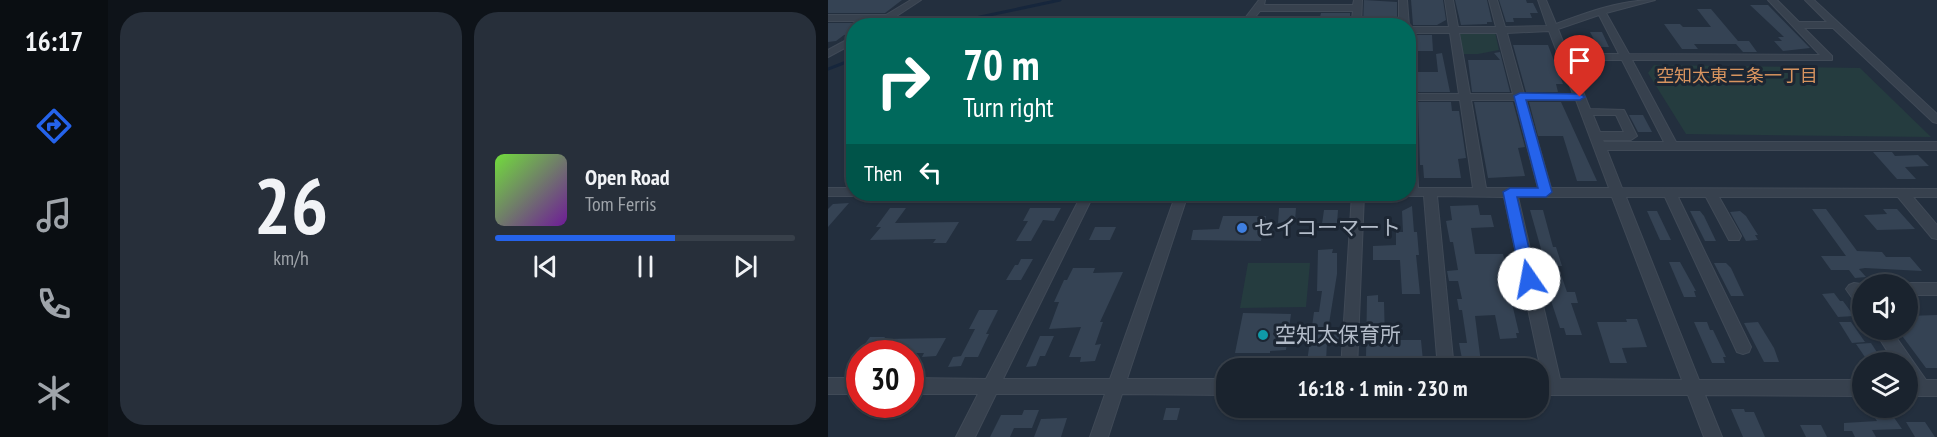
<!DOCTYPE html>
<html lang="en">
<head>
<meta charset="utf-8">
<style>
	:root { --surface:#1a232e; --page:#272f3a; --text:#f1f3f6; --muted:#9fa4aa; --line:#38404a; --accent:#2563eb }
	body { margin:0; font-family:"PT Sans Narrow","Noto Sans JP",sans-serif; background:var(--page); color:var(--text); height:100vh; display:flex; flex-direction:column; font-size:22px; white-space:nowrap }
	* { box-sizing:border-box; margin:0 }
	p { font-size:20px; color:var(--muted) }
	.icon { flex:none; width:33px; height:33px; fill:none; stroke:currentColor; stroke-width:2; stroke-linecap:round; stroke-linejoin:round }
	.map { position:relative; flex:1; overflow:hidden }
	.details { display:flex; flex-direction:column; gap:12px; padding:12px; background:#0e1319; width:720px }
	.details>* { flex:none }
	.banner { position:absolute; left:18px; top:18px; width:570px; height:183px; border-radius:24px; box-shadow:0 2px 4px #0004,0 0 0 2px var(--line); background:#00695c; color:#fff; overflow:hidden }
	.fabs { position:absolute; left:1024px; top:274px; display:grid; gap:12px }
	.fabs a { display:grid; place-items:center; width:66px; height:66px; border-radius:50%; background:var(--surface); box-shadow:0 2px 4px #0004,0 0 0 2px var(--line); font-size:30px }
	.speed { position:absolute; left:18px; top:340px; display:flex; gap:12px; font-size:30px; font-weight:700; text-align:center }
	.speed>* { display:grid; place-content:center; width:78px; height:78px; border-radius:50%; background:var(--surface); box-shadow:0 2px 4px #0004,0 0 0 2px var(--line); line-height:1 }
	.speed .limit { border:9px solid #d22; background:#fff; color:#111 }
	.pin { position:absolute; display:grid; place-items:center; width:51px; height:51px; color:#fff; margin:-62px -26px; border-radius:50% 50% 50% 0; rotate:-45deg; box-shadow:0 0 6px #0007 }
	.pin .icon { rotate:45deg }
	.me { position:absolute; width:66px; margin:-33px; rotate:348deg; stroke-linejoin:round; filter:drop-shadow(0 0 4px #0008) }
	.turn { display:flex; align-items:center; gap:21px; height:126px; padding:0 18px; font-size:27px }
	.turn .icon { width:78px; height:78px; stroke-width:2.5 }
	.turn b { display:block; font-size:42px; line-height:51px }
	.then { display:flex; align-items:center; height:57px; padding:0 18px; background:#0003; gap:12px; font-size:22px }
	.details .tile { flex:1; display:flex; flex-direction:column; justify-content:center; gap:9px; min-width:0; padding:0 21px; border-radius:24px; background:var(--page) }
	.details .dial { align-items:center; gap:0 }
	.dial b { font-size:78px; line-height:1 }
	.song { display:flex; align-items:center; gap:18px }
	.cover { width:72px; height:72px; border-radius:9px; background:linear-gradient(135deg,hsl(100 70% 55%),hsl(280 70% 35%)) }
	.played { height:6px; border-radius:3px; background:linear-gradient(90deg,var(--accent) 60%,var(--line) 60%) }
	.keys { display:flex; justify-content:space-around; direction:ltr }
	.details .tiles { flex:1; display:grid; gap:12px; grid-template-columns:repeat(2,1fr) }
	.trip { position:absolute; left:388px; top:358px; width:333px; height:60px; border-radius:24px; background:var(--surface); box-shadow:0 2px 4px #0004,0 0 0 2px var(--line); font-weight:800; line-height:60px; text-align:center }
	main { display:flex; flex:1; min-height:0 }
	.tabs { display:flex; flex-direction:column; width:108px; justify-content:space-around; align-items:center; background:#0a0e12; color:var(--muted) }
	.tabs .icon { width:42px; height:42px }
	.tabs .current { color:var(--accent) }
	.tabs b { font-size:27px; color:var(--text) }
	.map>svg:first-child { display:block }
</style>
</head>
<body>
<main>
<nav class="tabs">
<b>16:17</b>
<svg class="icon current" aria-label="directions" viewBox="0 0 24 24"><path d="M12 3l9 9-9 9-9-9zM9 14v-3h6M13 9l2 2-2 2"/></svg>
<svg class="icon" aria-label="music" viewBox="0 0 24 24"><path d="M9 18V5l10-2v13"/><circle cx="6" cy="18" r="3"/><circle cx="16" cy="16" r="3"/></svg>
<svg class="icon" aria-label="phone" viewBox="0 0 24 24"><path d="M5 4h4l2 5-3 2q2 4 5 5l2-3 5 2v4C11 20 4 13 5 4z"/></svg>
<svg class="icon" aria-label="climate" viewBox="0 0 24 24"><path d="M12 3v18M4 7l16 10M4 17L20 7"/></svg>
</nav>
<section class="details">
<div class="tiles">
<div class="tile dial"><b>26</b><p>km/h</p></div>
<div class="tile">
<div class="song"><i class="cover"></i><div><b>Open Road</b><p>Tom Ferris</p></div></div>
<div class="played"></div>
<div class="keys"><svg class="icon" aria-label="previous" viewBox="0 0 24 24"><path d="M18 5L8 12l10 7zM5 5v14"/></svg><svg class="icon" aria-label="pause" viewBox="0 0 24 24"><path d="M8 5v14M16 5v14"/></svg><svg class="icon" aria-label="next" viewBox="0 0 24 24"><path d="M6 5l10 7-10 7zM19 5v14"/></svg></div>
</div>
</div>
</section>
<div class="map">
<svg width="1109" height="437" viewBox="0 0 1109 437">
	<rect width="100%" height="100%" fill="#232f3e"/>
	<g fill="#253c3f">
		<path d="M630,32H667L671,50L650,54H633Z"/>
		<path d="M826,65L1032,68L1103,137L858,134L820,73Z"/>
		<path d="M420,263H482L478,307L412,308Z"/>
	</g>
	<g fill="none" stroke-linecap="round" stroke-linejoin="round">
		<g stroke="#16263c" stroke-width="3">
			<path d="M123,26L152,17L232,0"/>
			<path d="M0,69L26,59"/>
		</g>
	</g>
	<g fill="#354354">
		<path d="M0,0H74L57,13H0Z"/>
		<path d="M536,0L569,2V20H562V25H535Z"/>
		<path d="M583,0H615L618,20L609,25H585Z"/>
		<path d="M627,0H659L664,22H659V24L633,25Z"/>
		<path d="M671,0H698L699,3H705L710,13H702L704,18H685L686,22H678Z"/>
		<path d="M922,5H940L982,48L955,51L946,41H954L950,37H956Z"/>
		<path d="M869,9H883L910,41H921L929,52H915L908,44H866L870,49H854L836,24H852L855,27H883Z"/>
		<path d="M493,13H522V20H503L502,25H490Z"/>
		<path d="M0,23H40L26,25V34L16,35L8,41L0,42Z"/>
		<path d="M762,32H774L781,47H770Z"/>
		<path d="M588,35H604L605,51H589Z"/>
		<path d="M740,38H752L758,51L744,50Z"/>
		<path d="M685,45H720L735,84H728L730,92H698Z"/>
		<path d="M672,52L682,92H644L640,60H672L666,53Z"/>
		<path d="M614,53L622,92H590L589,72H610L608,54Z"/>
		<path d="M590,102H623L624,111H631L638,158L630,159L633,178H596L595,165H592Z"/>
		<path d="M646,102H685L697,147L690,148L697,176L660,178Z"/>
		<path d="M701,102H733L769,181H749L735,136H710Z"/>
		<path d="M801,115H815L824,132H810Z"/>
		<path d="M1045,152H1064L1067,156L1090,155L1101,166L1077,167L1088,179H1069Z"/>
		<path d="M21,203L0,227V209L5,204Z"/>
		<path d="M650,205L652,215H663L666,227L643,228L647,254H675L679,270H670L674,291H681L691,333H688L689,338L672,339L667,315L647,316L653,363L635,364L631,343H639L634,310H631L629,299H634L630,281H621L619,271L630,270L625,242H622L618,221L624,220L622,206Z"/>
		<path d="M584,206L586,232H589L591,255H588L592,294H574L572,260H545V246L568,245V232H575L574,211Z"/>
		<path d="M62,208H78L67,223L131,222L118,243H105L108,239L42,240L53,227H48Z"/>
		<path d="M202,208H233L226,221L215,220L203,241H188L200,221H195Z"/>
		<path d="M451,208H468L467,221L450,223Z"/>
		<path d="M984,209H998L1029,251L1054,252L1058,257H1082L1094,271L1037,268L1031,269L1038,277L1027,278L1021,270H1003L993,256H1018Z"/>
		<path d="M1055,209H1069L1087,229L1049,230L1036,215L1059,214Z"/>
		<path d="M496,210H510L509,224H494Z"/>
		<path d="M702,210H715L725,247H728L734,266H730L739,292H747L750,303H743L754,335H738L736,328H732L713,270H719Z"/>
		<path d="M819,211H829L843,240H832Z"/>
		<path d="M862,211H872L876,216L888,241H877Z"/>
		<path d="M912,211L918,216L930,235H927L930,240L918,241L902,212Z"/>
		<path d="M395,216H438L433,241L363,240L365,230L391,229Z"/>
		<path d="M267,227H288L282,240H261Z"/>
		<path d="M505,249L504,253H509V274L500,330H511V341H499L498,362H479L486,312H491L494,291H489L490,250Z"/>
		<path d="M193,259H205L193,280H178L187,265H190Z"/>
		<path d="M841,262H852L868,291H866L868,297H856Z"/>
		<path d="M886,263H898L903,268L916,296H903Z"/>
		<path d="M245,268H267L265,273L295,272L272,322H275L267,345L273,344L267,361L252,362L253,357H241L253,327L221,329L231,302H226L236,280H239Z"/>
		<path d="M1006,293L1012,301H1015L1026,316L1010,317L994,294Z"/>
		<path d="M550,295V302H556L557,340H593L595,361H562V357L538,358L539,296Z"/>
		<path d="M151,310H170L158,334H161L150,357H137L133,366L120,367L125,357L133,356L147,329H141Z"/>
		<path d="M415,313L463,314L458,350L442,351V353H407Z"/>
		<path d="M1109,315V368H1098L1072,333H1080V316Z"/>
		<path d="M798,319H809L819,347L794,348L799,363H782L769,322H799Z"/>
		<path d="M866,322H879L882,330H885L898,357H895L897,363H884Z"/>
		<path d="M930,322L946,348L951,362H936L916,323Z"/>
		<path d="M1011,322H1023L1037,342L1024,343Z"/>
		<path d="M212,336H226L217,356H212L208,366L198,367Z"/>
		<path d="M42,337H57L56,339L118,338L108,356L94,357L96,353H30Z"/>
		<path d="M1043,343L1056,363H1041L1028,344Z"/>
		<path d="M338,408H352L349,420H335Z"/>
		<path d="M903,409H916L917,412H926L937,437H915Z"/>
		<path d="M1041,409H1060L1074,429L1044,430L1048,437H1027L1024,431H1016V423L1049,421Z"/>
		<path d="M196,410H211L204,428H186L182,437H162L173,415H194Z"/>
		<path d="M239,418L233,437H206L213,419Z"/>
		<path d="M1078,422H1097L1107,437H1087Z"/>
		<path d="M972,425H993L999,437H978Z"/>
	</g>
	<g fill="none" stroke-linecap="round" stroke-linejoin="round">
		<g stroke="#404a57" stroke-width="2">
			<g id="minor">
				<path d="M83,0H93L58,23H52L51,21H0V15H58Z"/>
				<path d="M431,0H437L436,5H525L526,0H534L533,26H523L525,11H432L420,26H411Z"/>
				<path d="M571,0H579L581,26H571Z"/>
				<path d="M617,0H625L630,27H668L661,0H669L677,27L719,26L710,0H718L728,24C760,12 793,0 827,0L778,13L801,54L992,55L940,0H949L971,22H999L977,0H986L1109,114V123L1105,122L1005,28H976L1004,56V60H804L848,142H1109V150H779L794,188L1109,189V197H1085L1109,225V239L1104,238L1070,197H891L913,236L911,240H901L878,197H850L923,347L921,352L915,354L909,352L837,197H798L871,380H1035V396L877,395L894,437H876L860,395H711V379H715L676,197L609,196L626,369H610L596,196H580L574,194H580V108L586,111L590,188H645L632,100H580V94H631L622,33H580V27H621ZM771,15L791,54H740L730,29ZM721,31L745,94H696L679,33ZM631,33H669L685,94H642ZM742,60H794L836,142H776L775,140H803L809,136L796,110L762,109ZM643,100H687L710,188H658ZM698,100H748L781,188H723ZM765,115H788L796,132H772ZM690,197H784L854,380L732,379Z"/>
				<path d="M26,36V43L0,57V50Z"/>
				<path d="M0,188H26V194H32L26,196H0Z"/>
				<path d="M254,194H266L175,379H282L348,194H360L299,379H399V395L294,394L280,437H262L277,394H168L147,437H128L150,394H82V378L158,379Z"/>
				<path d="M524,194H536L529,369H513Z"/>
				<path d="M1026,283L1040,285H1035V308L1030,306L1018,289L1021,285Z"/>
				<path d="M1080,283H1109V295H1080V285H1075Z"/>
				<path d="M1046,330H1063L1098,380H1109V396H1080V363H1067Z"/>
				<rect x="0" y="378" width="32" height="16"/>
			</g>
		</g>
		<use href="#minor" fill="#37414e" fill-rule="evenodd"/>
	</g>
	<path fill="#2563eb" stroke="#184099" stroke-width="1.5" d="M692,93L752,94L757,97L752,100H698L724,192L718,197H689L708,279L706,283H696L693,279L675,192L682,188H710L686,96Z"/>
	<circle fill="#3f7fe0" stroke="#1c2633" stroke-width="2" cx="414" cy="228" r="6"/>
	<circle fill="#0f9aa8" stroke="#1c2633" stroke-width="2" cx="435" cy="335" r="6"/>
	<g text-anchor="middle" stroke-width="6" stroke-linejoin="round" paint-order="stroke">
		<g font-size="18" fill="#d8945f" stroke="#1c2633">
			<text x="909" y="82">空知太東三条一丁目</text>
		</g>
		<g font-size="21" fill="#b3bcc9" stroke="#1c2633" text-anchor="start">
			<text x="426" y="235">セイコーマート</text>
			<text x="447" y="342">空知太保育所</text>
		</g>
	</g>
</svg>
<div class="fabs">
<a><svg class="icon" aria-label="sound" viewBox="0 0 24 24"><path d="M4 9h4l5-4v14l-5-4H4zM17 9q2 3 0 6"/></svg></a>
<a><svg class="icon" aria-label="layers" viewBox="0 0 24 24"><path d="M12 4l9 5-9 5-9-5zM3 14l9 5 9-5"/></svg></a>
</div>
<div class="speed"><div class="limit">30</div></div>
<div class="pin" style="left:752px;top:97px;background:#d93025"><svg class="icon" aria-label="arrive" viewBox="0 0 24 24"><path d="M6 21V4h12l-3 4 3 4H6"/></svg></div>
<svg class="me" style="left:701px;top:279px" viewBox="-20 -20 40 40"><circle r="19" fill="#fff"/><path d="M0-13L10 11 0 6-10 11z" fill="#2563eb"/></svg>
<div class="trip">16:18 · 1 min · 230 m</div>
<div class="banner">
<div class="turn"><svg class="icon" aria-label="right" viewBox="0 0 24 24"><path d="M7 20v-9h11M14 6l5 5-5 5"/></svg><div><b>70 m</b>Turn right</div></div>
<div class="then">Then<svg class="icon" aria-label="left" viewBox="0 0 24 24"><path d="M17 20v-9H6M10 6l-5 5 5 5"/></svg></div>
</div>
</div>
</main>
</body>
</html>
